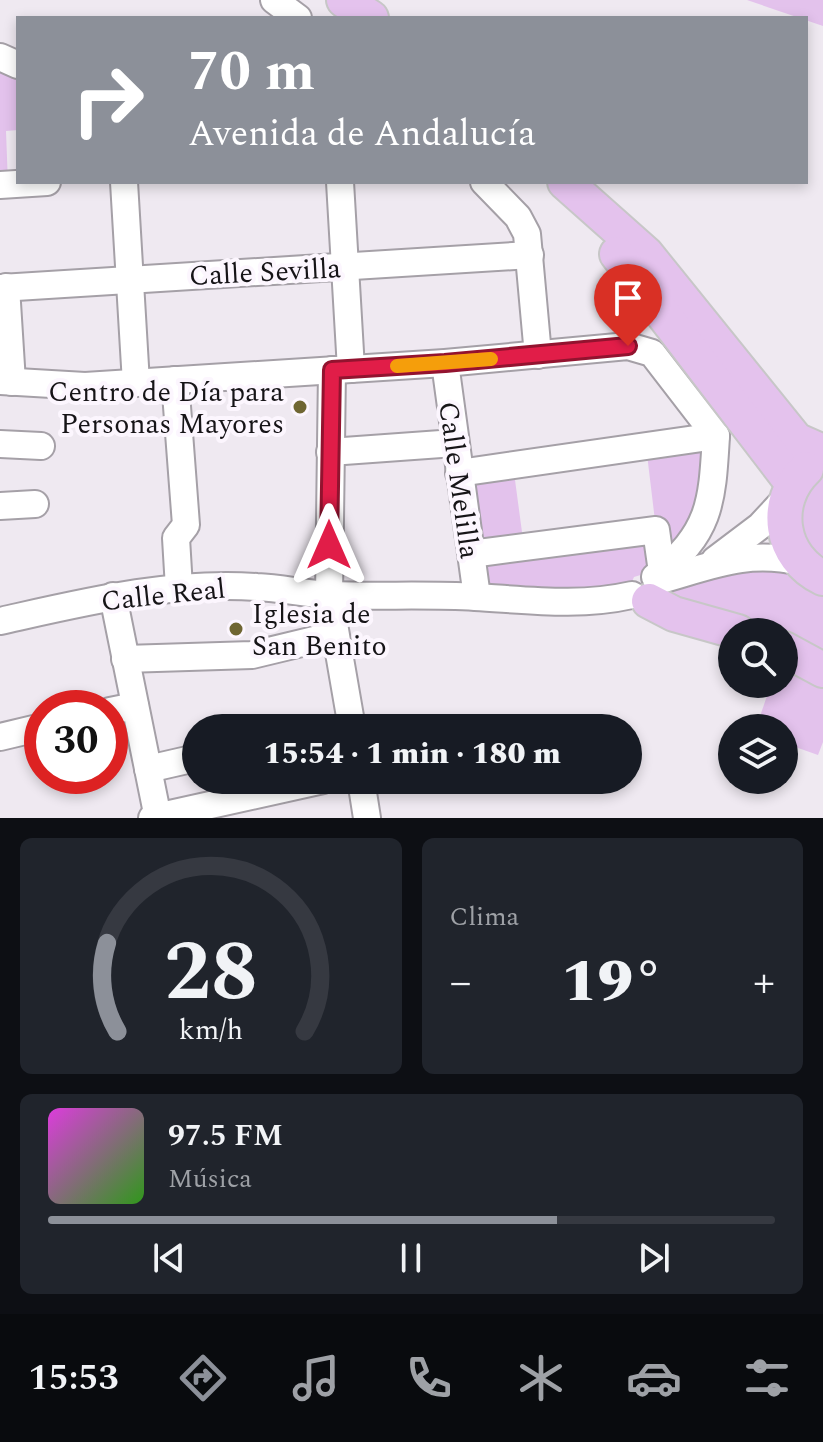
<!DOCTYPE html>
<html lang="es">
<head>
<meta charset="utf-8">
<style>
	:root { --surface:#171b24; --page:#20242c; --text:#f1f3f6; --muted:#9ea1a6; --line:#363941; --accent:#8c9099 }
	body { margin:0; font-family:Spectral,serif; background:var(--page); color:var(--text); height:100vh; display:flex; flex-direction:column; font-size:30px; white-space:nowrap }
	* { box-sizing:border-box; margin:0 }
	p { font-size:26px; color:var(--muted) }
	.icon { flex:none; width:44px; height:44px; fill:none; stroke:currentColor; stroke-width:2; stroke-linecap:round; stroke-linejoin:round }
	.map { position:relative; height:818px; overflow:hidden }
	.drawer { display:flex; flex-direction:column; gap:20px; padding:20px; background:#0d0f14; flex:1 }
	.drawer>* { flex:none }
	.guide { position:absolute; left:16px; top:16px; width:792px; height:168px; border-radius:0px; box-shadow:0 4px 12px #0003; background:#8c9099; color:#fff; overflow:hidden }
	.buttons { position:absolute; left:718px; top:618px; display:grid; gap:16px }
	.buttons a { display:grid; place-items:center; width:80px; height:80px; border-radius:50%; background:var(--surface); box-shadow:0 4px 12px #0003; font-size:40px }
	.speed { position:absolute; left:24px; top:690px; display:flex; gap:16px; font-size:40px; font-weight:700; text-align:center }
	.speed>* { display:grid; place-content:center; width:104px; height:104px; border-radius:50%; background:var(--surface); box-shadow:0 4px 12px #0003; line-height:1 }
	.speed .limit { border:12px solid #d22; background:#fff; color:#111 }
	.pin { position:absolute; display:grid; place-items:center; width:68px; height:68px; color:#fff; margin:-82px -34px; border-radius:50% 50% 50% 0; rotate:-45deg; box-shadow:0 0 8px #0007 }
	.pin .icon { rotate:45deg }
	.me { position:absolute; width:88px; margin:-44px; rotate:0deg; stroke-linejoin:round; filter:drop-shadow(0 0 6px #0008) }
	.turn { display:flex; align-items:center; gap:28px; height:168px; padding:0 40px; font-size:36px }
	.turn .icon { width:104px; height:104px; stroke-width:2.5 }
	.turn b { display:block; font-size:56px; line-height:68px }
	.big { font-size:60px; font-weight:800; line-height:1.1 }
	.drawer .widget { flex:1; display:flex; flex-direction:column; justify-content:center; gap:12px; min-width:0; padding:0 28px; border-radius:12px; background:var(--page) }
	.drawer .dial { align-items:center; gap:0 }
	.dial svg { height:208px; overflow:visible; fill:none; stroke:var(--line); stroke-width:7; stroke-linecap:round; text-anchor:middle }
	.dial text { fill:var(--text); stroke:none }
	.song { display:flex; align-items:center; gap:24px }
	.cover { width:96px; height:96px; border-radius:12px; background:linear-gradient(135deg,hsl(300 70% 55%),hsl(110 70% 35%)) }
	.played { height:8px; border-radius:4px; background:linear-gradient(90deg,var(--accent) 70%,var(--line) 70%) }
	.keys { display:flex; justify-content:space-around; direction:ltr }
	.heat { display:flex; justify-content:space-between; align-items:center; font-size:44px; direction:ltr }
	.drawer .tiles { flex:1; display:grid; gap:20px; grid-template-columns:1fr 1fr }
	.widget:last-child { grid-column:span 2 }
	.trip { position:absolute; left:182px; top:714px; width:460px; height:80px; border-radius:40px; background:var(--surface); box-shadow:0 4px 12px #0003; font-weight:800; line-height:80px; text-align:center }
	.tabs { display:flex; height:128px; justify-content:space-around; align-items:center; background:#090b0e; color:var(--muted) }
	.tabs .icon { width:56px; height:56px }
	.tabs .active { color:var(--accent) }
	.tabs b { font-size:36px; color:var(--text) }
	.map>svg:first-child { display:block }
</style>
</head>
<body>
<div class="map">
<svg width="823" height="818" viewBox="0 0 823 818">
	<rect width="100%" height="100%" fill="#efe9f1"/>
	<g fill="#e3c2ec">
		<path d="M747,0H823V26Z"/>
		<path d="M0,57L18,65V130L6,131L8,185H0Z"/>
		<path d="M716,436L700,529L647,573L634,577L630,586L477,597L459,473L513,465L524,547L656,529L646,446Z"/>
		<path d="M823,466V568L802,551L795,497Z"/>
		<path d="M724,562L823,578V670L784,649V632H738L653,598Z"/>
		<path d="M784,667L823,689V742L818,755L784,743V728H756L771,684H784Z"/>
	</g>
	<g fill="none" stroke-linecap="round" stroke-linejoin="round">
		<g stroke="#a5a0a7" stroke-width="30">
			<g id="minor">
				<path d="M274,0L298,18"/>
				<path d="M0,57L18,65"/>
				<path d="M124,182L136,383"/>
				<path d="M340,182L351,369"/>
				<path d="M484,182L518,217L527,234L538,355"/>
				<path d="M0,185L47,182"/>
				<path d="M6,287L12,382"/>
				<path d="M0,288L530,255"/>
				<path d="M445,363L477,597"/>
				<path d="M332,370L329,595L352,728"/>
				<path d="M175,380L186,525L176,538L179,588"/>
				<path d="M0,381L85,386L445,363L628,346L652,353L716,436C712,504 711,532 655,577"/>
				<path d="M0,444L41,446"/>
				<path d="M330,452L455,443"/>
				<path d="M459,473L716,436"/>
				<path d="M0,506L35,504"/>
				<path d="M471,554L656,530L662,572"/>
				<path d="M715,560L760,526L787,497"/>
				<path d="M657,581C709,567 746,549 800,562"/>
				<path d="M113,596L158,818"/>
				<path d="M0,621C85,602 169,581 257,587C282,588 306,594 330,595C378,597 427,594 475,597C528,600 580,607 632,595"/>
				<path d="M125,659L252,655L335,635"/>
				<path d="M110,711L135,706"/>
				<path d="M0,737L42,727"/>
				<path d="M148,769L196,758"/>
				<path d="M361,780L367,818"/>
				<path d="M152,818L323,780"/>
			</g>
		</g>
		<g stroke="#c7c7c7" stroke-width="38">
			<g id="major">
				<path d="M344,0L371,18"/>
				<path d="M565,182L646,254L796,440L823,452"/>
				<path d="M617,254L793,484"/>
				<path d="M806,469C771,502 780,558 823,578"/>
				<path d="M649,601L674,614L738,632"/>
				<path d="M784,649L823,670"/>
			</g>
		</g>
		<use href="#minor" stroke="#fff" stroke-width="26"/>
		<use href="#major" stroke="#e4c2ed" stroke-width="34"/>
	</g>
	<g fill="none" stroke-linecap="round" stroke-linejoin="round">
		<g stroke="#92132f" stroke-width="20">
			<path id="route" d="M329,545L332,370L445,363L628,346"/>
		</g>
		<use href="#route" stroke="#e11d48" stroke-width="14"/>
		<path stroke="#f59e0b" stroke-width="14" d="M397,366L491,359"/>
	</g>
	<g fill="#6f6632" stroke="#fcf6fe" stroke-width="3">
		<circle cx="300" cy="407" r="8"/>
		<circle cx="236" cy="629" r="8"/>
	</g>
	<g text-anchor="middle" stroke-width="8" stroke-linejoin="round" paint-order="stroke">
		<g font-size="28" fill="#161417" stroke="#fcf6fe">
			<text transform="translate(265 271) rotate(-3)" y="10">Calle Sevilla</text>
			<text transform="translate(460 480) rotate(82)" y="10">Calle Melilla</text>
			<text transform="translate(163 594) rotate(-6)" y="10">Calle Real</text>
		</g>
		<g font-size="28" fill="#161417" stroke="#fcf6fe" text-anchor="end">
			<text x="284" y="401">Centro de Día para<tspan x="284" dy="32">Personas Mayores</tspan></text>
			<text x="252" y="623" text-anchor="start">Iglesia de<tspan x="252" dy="32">San Benito</tspan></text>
		</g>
	</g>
</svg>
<div class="buttons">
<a><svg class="icon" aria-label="search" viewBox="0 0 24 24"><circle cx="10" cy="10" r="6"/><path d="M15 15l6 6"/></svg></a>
<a><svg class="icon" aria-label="layers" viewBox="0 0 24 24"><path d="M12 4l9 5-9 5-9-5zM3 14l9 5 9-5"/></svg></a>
</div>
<div class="speed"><div class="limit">30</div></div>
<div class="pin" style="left:628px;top:346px;background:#d93025"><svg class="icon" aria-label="arrive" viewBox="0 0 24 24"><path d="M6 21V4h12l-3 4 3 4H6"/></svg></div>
<svg class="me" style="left:329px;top:545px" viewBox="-20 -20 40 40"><path d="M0-17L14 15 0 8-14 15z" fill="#e11d48" stroke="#fff" stroke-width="4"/></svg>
<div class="trip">15:54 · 1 min · 180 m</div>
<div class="guide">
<div class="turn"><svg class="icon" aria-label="right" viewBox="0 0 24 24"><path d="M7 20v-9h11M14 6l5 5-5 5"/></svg><div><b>70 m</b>Avenida de Andalucía</div></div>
</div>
</div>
<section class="drawer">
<div class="tiles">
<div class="widget dial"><svg viewBox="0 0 100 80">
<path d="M14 69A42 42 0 1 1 86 69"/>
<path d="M14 69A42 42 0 0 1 10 35" stroke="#8c9099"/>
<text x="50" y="56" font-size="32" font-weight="700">28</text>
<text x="50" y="72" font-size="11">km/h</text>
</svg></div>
<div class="widget"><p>Clima</p>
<div class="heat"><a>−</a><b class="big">19°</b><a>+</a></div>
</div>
<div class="widget">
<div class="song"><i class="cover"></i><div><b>97.5 FM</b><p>Música</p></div></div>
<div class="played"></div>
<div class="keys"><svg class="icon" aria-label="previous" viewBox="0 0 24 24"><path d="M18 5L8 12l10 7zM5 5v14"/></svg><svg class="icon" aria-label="pause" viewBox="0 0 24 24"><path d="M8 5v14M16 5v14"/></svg><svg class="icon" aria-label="next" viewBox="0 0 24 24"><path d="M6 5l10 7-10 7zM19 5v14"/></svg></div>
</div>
</div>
</section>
<nav class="tabs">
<b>15:53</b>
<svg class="icon active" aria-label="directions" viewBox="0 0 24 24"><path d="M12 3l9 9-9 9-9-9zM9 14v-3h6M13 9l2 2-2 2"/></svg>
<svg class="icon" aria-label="music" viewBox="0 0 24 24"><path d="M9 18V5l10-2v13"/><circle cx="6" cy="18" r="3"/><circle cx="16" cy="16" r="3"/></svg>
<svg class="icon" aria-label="phone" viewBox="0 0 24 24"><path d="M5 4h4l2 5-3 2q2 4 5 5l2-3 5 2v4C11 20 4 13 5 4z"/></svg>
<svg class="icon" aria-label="climate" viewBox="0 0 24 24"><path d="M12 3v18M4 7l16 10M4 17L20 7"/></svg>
<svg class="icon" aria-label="car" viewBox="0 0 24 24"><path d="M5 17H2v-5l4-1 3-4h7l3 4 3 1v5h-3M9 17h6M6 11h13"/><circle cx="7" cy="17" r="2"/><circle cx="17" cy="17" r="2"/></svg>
<svg class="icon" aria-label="filters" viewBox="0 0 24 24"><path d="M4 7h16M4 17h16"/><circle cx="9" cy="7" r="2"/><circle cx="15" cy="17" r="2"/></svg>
</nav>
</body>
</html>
